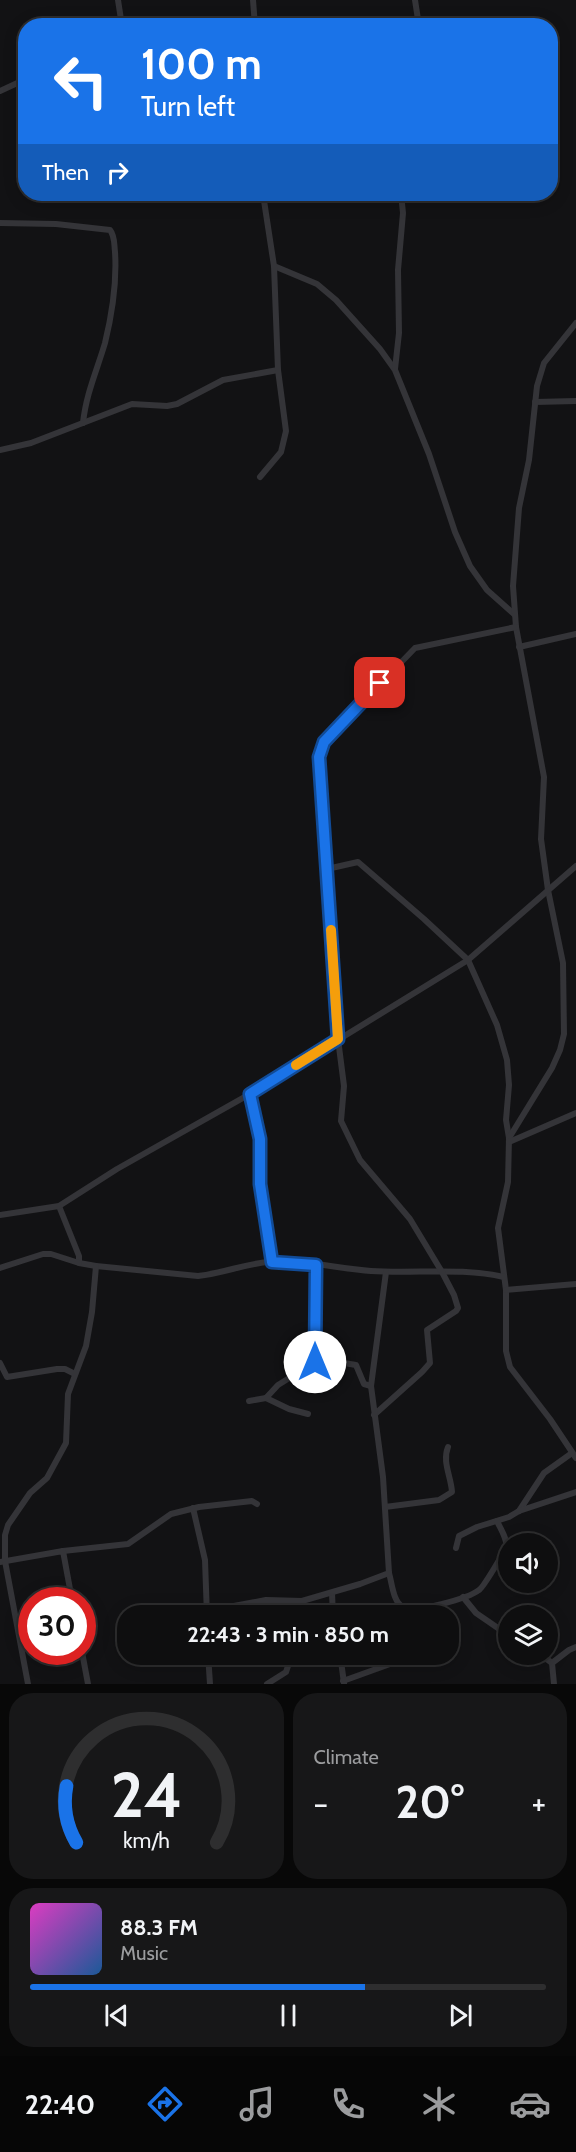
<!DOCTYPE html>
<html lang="en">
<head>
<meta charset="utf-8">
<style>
	:root { --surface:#0e0e0f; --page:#171718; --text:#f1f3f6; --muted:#9b9c9e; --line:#2e2e2f; --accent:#1a73e8 }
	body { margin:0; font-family:Cabin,sans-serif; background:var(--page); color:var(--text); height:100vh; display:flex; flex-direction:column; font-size:22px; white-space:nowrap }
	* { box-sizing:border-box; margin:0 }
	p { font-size:20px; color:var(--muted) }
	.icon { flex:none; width:33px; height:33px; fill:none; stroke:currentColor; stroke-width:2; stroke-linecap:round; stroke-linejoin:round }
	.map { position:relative; height:1684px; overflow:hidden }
	.panel { display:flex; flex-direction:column; gap:9px; padding:9px; background:#080808; flex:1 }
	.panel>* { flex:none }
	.banner { position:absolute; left:18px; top:18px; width:540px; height:183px; border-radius:24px; box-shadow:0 3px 15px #0003,0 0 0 2px var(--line); background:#1a73e8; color:#fff; overflow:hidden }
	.fabs { position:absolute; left:498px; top:1533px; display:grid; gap:12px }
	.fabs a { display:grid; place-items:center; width:60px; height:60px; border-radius:50%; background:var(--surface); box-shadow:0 3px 15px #0003,0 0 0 2px var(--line); font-size:30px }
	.speed { position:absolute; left:18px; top:1587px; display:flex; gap:12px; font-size:30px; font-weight:700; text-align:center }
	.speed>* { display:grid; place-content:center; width:78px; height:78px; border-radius:50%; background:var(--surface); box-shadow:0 3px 15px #0003,0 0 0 2px var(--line); line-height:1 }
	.speed .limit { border:9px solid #d22; background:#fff; color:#111 }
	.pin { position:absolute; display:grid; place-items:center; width:51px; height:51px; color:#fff; margin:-26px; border-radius:12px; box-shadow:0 3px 9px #0006 }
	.me { position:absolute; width:66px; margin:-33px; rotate:0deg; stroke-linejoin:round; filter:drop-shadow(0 0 4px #0008) }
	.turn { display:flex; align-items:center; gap:21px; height:126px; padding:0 24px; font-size:27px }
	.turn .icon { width:78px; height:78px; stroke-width:2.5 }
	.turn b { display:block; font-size:42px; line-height:51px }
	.then { display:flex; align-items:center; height:57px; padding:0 24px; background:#0003; gap:12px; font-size:22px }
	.big { font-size:45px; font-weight:700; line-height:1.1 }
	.panel .card { flex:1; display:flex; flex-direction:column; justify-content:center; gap:9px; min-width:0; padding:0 21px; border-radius:24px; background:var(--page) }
	.panel .dial { align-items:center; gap:0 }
	.dial svg { height:156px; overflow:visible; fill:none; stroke:var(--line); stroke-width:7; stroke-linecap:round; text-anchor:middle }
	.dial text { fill:var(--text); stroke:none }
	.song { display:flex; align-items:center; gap:18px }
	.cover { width:72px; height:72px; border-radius:9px; background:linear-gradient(135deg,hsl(310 70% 55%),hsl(210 70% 35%)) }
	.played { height:6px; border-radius:3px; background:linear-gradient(90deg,var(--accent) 65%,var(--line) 65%) }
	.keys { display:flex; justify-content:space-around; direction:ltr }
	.heat { display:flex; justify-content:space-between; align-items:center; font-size:33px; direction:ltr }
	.panel .tiles { flex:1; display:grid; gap:9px; grid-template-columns:1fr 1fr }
	.card:last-child { grid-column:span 2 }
	.trip { position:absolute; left:117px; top:1605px; width:342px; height:60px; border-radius:24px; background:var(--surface); box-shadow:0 3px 15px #0003,0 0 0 2px var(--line); font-weight:700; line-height:60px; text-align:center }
	.tabs { display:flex; height:96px; justify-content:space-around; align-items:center; background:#060606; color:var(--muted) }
	.tabs .icon { width:42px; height:42px }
	.tabs .on { color:var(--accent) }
	.tabs b { font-size:27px; color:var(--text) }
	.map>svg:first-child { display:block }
</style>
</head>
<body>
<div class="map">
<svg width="576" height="1684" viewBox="0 0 576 1684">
	<rect width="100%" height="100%" fill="#121214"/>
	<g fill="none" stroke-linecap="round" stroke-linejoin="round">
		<g stroke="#343438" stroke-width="6">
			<path d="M118,0L122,26"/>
			<path d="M253,0L255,26"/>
			<path d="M415,0L419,26"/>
			<path d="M0,91L26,79"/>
			<path d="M0,223L56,224L110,230C115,236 114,244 115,252C117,282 112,314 105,343C97,370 86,394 83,423"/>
			<path d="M274,266L317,284L336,300L380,349L395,370L429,454L455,532L470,566L487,590L514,614"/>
			<path d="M395,369L399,333L398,270L403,213L401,194"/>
			<path d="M535,402L576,401"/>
			<path d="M0,450L31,443L132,404L167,406L177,404L223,380L278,370"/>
			<path d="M260,477L281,452L286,431L278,370L274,266L263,194"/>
			<path d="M519,647L576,634"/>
			<path d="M327,869L358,862L424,919L468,960L497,1025L507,1060L509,1085L506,1120L509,1138L508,1182L498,1228L506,1290V1351L510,1367L550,1419L576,1458"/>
			<path d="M250,1093L260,1139V1184L272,1262"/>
			<path d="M509,1138L552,1068L560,1050L564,1034L563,963L548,890L541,839L544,777L516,627L513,586L519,508L529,460L537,386L544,363L576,323"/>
			<path d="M509,1142L576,1113"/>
			<path d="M59,1206L79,1256V1263L96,1266L198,1276C226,1273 252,1261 280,1261C310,1261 341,1269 371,1271C415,1274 461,1267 504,1277"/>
			<path d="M0,1215L59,1206L117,1169L255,1091L468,960L576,866"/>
			<path d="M0,1268L43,1254H51L79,1263"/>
			<path d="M506,1290L576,1284"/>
			<path d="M315,1362L316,1265"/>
			<path d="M0,1363L7,1377L57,1369H65L75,1374"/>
			<path d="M266,1398L289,1409L308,1414"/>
			<path d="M249,1401L266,1398L278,1385L315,1362L344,1363L356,1365L364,1384L371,1386"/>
			<path d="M374,1415L422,1372L430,1363L427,1330L456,1311L458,1308L454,1295L442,1272L410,1219L360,1160L341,1121L344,1086L338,1039L319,757L324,742L415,648L516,627"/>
			<path d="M385,1507L439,1500L452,1492C451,1476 442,1462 448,1447"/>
			<path d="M193,1508L205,1560L207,1616"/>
			<path d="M519,1511L544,1473L572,1453"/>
			<path d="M456,1548L459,1536L477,1527L509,1517L519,1511L576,1492"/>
			<path d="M63,1551L128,1544L171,1514L199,1507L252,1501L257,1504"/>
			<path d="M0,1562L63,1551L72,1600"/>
			<path d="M389,1573C392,1583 393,1602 403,1607C414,1614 469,1598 479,1590C483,1588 505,1551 506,1547C508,1540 500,1528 497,1521"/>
			<path d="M332,1593L333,1616"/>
			<path d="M463,1597L476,1613L508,1635"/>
			<path d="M207,1611L266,1600L302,1601L360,1584L389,1573L383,1477L371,1386L386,1272"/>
			<path d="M82,1652L88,1684"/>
			<path d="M208,1654L210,1684"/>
			<path d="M340,1654L344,1683"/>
			<path d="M540,1654L552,1663L554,1684"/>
			<path d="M552,1663L569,1650L576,1647"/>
			<path d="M343,1681L390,1664L396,1662L401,1654"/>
			<path d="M28,1684L5,1561V1535L8,1525L30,1493L47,1478L66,1443L68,1394L86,1346L92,1312L96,1266"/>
			<path d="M267,1684L286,1672L292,1654"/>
		</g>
	</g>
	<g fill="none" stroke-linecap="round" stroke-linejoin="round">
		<g stroke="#114b97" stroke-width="15">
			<path id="route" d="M315,1362L316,1265L272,1262L260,1184V1139L250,1094L338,1039L319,757L324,742L380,683"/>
		</g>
		<use href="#route" stroke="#1a73e8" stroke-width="10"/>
		<path stroke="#f59e0b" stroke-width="10" d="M296,1065L338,1039L331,930"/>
	</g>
</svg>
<div class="fabs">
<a><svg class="icon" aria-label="sound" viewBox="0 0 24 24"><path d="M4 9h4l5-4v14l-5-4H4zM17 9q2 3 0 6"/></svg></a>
<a><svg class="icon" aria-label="layers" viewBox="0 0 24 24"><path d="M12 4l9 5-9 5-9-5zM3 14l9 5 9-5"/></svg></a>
</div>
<div class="speed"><div class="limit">30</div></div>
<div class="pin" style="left:380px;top:683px;background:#d93025"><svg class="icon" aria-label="arrive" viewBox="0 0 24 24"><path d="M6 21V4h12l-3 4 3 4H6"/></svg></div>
<svg class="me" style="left:315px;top:1362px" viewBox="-20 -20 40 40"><circle r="19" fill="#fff"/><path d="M0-13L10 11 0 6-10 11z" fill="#1a73e8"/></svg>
<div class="trip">22:43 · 3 min · 850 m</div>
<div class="banner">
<div class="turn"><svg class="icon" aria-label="left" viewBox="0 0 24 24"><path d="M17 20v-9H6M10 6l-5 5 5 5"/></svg><div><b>100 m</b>Turn left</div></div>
<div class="then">Then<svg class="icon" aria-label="right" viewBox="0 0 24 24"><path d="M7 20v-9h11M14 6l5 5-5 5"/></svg></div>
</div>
</div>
<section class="panel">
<div class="tiles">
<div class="card dial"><svg viewBox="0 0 100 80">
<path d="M14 69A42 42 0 1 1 86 69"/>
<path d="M14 69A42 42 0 0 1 9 40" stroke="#1a73e8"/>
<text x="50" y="56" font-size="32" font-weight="700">24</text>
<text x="50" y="72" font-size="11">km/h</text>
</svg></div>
<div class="card"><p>Climate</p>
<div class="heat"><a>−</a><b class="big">20°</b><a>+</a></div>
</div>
<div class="card">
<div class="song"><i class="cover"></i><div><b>88.3 FM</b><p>Music</p></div></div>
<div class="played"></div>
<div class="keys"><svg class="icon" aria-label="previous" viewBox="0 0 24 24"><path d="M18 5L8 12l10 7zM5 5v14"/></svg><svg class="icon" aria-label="pause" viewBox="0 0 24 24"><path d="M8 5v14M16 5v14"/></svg><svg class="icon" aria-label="next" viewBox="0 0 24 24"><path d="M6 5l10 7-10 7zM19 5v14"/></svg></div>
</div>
</div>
</section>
<nav class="tabs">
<b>22:40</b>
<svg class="icon on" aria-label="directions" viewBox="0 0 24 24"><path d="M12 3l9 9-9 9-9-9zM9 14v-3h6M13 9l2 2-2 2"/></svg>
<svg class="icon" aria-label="music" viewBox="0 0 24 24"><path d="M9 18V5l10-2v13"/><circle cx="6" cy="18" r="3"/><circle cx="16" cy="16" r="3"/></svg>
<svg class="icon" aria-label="phone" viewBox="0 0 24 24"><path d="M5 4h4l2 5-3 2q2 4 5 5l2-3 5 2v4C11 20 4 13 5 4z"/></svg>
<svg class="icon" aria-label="climate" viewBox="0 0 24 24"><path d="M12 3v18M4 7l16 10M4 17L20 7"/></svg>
<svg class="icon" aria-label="car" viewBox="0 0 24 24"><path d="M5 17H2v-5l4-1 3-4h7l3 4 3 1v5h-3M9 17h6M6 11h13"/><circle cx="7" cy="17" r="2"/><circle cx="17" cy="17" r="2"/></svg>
</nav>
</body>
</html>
